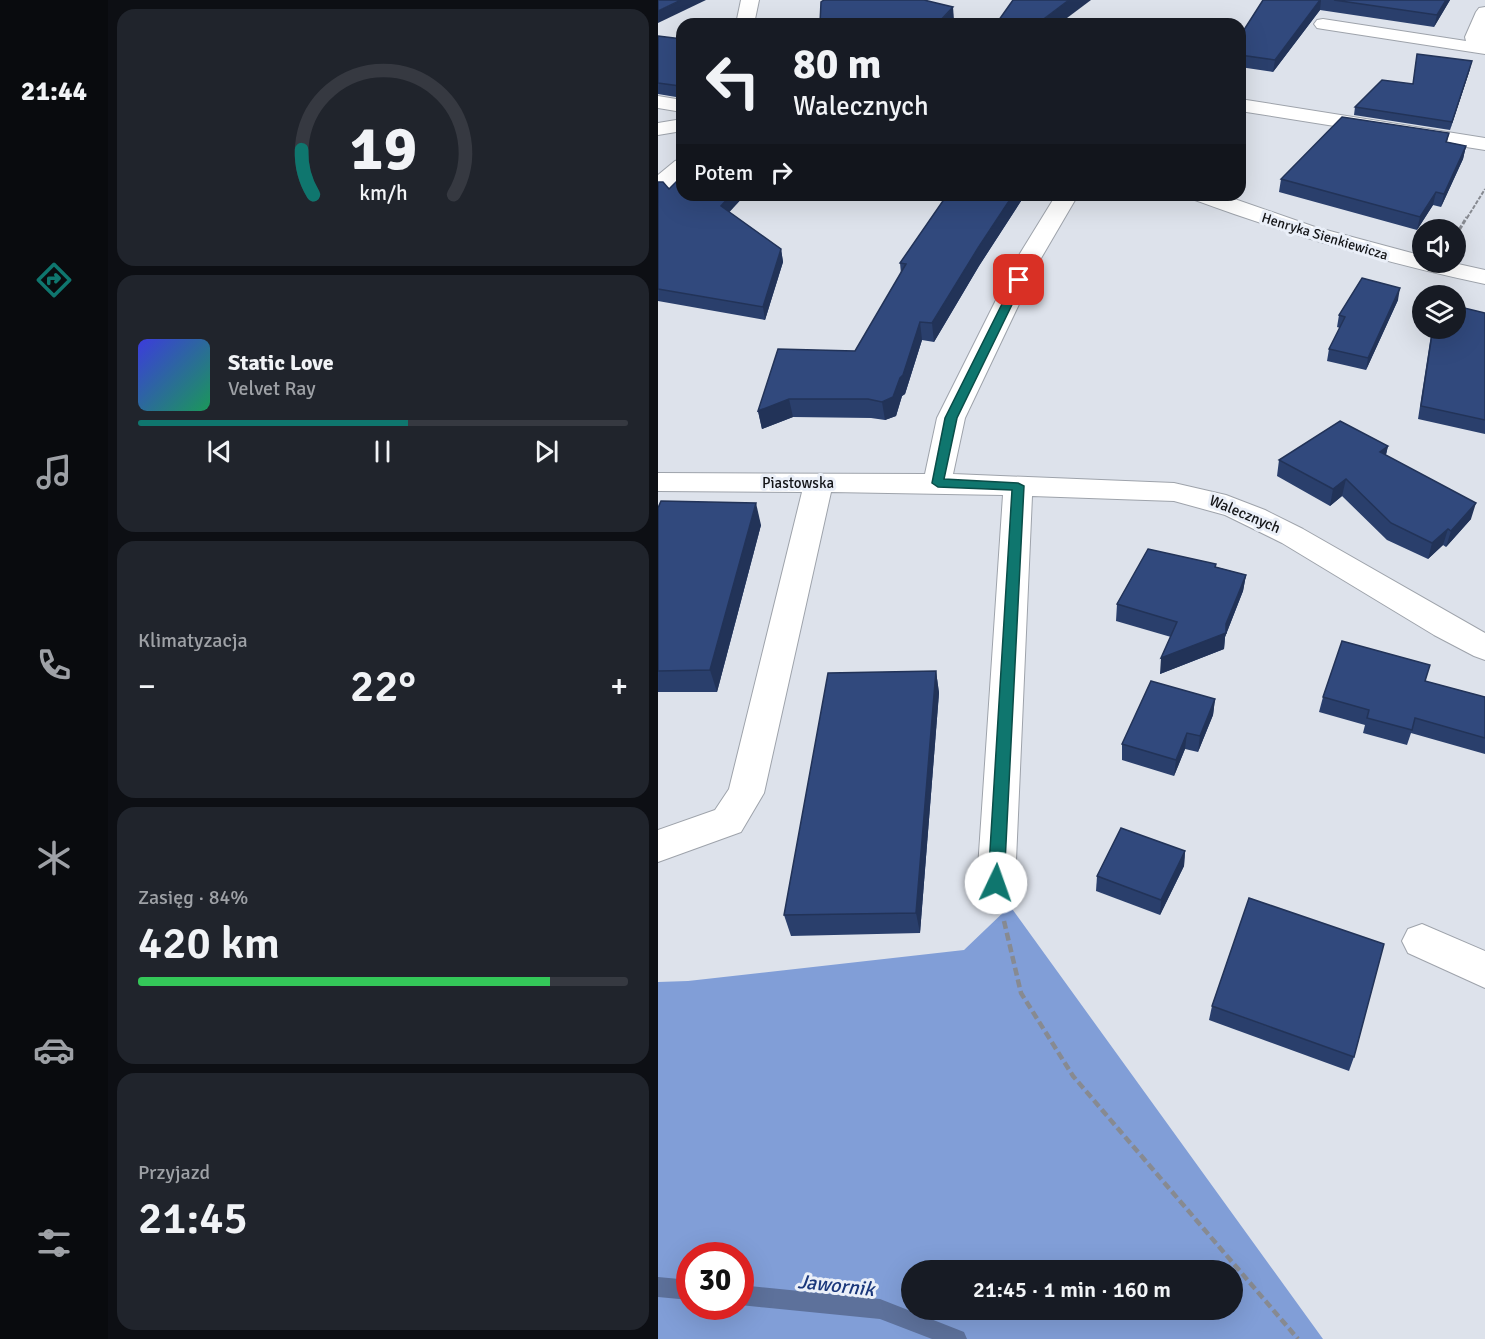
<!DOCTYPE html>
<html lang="pl">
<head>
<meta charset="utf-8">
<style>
	:root { --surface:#171b24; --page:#20242c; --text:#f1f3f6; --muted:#9ea1a6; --line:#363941; --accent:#0f766e }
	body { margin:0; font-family:Signika,sans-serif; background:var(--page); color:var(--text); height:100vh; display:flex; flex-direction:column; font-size:22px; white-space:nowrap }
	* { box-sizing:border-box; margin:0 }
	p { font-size:20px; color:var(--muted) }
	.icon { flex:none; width:33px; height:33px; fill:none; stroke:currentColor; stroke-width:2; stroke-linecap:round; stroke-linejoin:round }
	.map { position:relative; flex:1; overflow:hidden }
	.sheet { display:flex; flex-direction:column; gap:9px; padding:9px; background:#0d0f14; width:550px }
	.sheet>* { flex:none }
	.top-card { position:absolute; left:18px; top:18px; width:570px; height:183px; border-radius:18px; box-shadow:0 6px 24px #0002; background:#171b24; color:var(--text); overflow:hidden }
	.buttons { position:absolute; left:754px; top:219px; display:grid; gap:12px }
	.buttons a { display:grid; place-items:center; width:54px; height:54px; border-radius:50%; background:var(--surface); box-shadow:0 6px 24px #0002; font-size:30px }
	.speed { position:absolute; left:18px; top:1242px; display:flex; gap:12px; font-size:30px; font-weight:700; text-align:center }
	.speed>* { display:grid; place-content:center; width:78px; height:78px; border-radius:50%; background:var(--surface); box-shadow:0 6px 24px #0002; line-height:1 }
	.speed .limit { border:9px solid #d22; background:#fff; color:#111 }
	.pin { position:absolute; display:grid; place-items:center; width:51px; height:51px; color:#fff; margin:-26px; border-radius:12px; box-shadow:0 3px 9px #0006 }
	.me { position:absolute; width:66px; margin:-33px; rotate:3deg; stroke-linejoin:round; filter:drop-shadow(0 0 4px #0008) }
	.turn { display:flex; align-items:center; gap:21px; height:126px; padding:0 18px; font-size:27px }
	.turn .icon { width:78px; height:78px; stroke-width:2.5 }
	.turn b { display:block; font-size:42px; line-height:51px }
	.then { display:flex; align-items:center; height:57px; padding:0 18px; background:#0003; gap:12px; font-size:22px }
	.big { font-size:45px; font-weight:600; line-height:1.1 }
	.sheet .widget { flex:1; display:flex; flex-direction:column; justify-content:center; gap:9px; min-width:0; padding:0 21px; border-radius:18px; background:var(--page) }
	.sheet .dial { align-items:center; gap:0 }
	.dial svg { height:156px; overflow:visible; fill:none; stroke:var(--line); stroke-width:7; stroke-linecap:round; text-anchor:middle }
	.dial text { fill:var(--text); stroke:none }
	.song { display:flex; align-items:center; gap:18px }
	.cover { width:72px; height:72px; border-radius:9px; background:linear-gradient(135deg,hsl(240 70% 55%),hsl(150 70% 35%)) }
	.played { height:6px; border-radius:3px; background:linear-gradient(90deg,var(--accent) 55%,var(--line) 55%) }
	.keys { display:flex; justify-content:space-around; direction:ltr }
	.heat { display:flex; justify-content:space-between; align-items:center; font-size:33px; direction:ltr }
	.charge { height:9px; border-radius:4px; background:linear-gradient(90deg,#34c759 84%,var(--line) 0) }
	.trip { position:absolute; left:243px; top:1260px; width:342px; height:60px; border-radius:30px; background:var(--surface); box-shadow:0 6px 24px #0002; font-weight:600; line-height:60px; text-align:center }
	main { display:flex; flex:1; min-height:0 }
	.menu { display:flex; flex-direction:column; width:108px; justify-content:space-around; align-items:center; background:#090b0e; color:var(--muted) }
	.menu .icon { width:42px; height:42px }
	.menu .selected { color:var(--accent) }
	.menu b { font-size:27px; color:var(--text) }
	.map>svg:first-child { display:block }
</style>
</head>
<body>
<main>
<nav class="menu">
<b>21:44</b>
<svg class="icon selected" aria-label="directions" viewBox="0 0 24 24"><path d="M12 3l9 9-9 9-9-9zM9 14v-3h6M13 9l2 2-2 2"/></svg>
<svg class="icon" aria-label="music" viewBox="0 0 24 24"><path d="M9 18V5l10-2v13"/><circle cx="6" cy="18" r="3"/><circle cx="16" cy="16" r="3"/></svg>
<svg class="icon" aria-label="phone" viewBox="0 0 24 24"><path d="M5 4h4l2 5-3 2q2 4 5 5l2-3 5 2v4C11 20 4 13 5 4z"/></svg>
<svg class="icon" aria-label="climate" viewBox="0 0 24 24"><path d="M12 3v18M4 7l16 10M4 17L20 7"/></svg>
<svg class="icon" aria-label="car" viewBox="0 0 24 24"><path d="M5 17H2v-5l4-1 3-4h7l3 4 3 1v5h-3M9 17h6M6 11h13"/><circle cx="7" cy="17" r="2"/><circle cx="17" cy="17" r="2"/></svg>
<svg class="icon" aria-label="filters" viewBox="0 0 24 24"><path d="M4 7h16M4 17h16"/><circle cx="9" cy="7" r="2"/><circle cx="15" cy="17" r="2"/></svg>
</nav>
<section class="sheet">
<div class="widget dial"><svg viewBox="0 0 100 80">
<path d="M14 69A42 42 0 1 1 86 69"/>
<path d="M14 69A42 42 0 0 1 8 46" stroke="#0f766e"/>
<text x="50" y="56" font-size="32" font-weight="700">19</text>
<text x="50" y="72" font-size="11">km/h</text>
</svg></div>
<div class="widget">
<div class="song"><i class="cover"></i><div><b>Static Love</b><p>Velvet Ray</p></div></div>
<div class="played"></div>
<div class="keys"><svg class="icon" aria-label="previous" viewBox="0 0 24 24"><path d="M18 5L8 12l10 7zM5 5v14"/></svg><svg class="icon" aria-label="pause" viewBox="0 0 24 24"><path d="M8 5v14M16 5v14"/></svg><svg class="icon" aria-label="next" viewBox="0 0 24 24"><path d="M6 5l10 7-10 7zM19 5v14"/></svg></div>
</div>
<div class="widget"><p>Klimatyzacja</p>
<div class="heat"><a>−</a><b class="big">22°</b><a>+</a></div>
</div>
<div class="widget"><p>Zasięg · 84%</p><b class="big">420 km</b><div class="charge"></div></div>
<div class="widget"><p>Przyjazd</p><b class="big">21:45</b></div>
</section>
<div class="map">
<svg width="827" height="1339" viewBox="0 0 827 1339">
	<rect width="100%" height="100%" fill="#dde2eb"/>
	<path fill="#819ed7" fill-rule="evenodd" d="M352,906L665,1339H0V982L30,981L306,950ZM32,1256H82V1306H32ZM254,1270H574V1310H254Z"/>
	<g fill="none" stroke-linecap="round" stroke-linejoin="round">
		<g fill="#5d719b" fill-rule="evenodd">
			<path d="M0,1277L32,1280V1300L0,1297Z"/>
			<path d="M82,1285L222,1299L306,1332L309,1339H274L222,1319L82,1305Z"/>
		</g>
		<g stroke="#9ea3ab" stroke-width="2">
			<g id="minor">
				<path d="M83,0H101L96,24H78Z"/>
				<path d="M827,7V54L665,29L659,28L656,24L659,20L665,19L808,41L807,37L818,12L821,8Z"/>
				<path d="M0,96L24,100V112L0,108Z"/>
				<path d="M582,99L827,138V150L582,111Z"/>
				<path d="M24,119V131L0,135V123Z"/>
				<path d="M24,159V176L8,192L0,193V175L17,161Z"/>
				<path d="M398,195H420L382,260L307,418L295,474L516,483L568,495L607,510L645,529L827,633V660L816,656L776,635L624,543L567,515L516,501L374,496L357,883L351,895L338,899L325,895L319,883L345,495L173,492L106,793L83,832L0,862V830L57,810L71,789L144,492L0,491V473L267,474L279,418L358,260Z"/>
				<path d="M534,195H565L657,227L765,256V262H791L827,270V284C728,263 632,235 537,200Z"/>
				<path d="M764,924L827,951V988L750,953L744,941L750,929Z"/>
			</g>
		</g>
		<path stroke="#878a91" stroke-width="2" stroke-dasharray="4 1.5" stroke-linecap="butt" d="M809,218L827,189"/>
		<path stroke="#878a91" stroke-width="3" stroke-dasharray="4.5 2" stroke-linecap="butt" d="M798,235L809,217"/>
		<path stroke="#878a91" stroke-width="4.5" stroke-dasharray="8 4" stroke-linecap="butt" d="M346,921L363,993L415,1076L640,1339"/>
		<use href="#minor" fill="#fff" fill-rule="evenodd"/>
	</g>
	<g fill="#2a3f6c">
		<path d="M605,0H792L776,27L662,10L615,72L582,67V36Z"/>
		<path d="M0,36L24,39V98L0,94Z"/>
		<path d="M758,61L812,69L792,130L696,115L697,107L755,84Z"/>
		<path d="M791,133L789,142L808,146L805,159L783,207L775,205L759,230L621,192L623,179Z"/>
		<path d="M0,182L24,195H87L71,212L123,249L125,262L107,320L0,301Z"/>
		<path d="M289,195H363V201L321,266L276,342L264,340L247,394L244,396L238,416L227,420L213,418L135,417L104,429L100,411L197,351L243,274L242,263Z"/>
		<path d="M740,300L708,370L669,361L671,349L682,328L679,327L681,315Z"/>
		<path d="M827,313V434L760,419L774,328H798Z"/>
		<path d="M730,446L728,455L813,519L788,547L785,545L770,559L729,540L684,496L672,506L619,476L621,460Z"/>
		<path d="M0,508L103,525L59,692H0Z"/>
		<path d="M558,567L588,575L585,591L567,637L566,649L502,674L513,637L458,621L459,604Z"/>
		<path d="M278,671L281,693L262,933L133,936L126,915Z"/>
		<path d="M767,681L827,697V754L753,733L749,745L705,733L707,725L661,712L665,697Z"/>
		<path d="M557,699L555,715L540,752L527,749L516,776L464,760V744Z"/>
		<path d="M527,851L526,866L502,915L438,891L439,876Z"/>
		<path d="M554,1006L696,1057L691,1071L551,1020Z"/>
	</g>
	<g fill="#223358">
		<path d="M23,0H48L0,23V11Z"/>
		<path d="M411,0H433L401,24H379Z"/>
		<path d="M662,0H663L662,10L615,72L617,60Z"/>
		<path d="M788,0H792L776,27L779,15Z"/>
		<path d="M295,7L296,20L292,24H279Z"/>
		<path d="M814,61L812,69L792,130L794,122Z"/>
		<path d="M808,146L805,159L783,207L786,194Z"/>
		<path d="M778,192L775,205L759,230L762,217Z"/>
		<path d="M73,195H87L65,219L63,206Z"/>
		<path d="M355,195H363V201L321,266L276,342L274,323L320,248Z"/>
		<path d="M123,249L125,262L107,320L105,307Z"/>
		<path d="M742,288L740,300L708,370L710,358Z"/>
		<path d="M262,322L264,340L247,394L244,396L238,416L227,420L224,402L242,378Z"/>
		<path d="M131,399L135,417L104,429L100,411Z"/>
		<path d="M730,446L726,462L722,452Z"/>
		<path d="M688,479L684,496L672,506L675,489Z"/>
		<path d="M98,503L103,525L59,692L52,670Z"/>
		<path d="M818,503L813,519L788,547L793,531Z"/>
		<path d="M790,529L785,545L770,559L774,543Z"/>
		<path d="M588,575L585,591L567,637L566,649L502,674L503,658L568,624Z"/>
		<path d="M278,671L281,693L262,933L258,913Z"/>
		<path d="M557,699L555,715L540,752L542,736Z"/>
		<path d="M529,733L527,749L516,776L518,760Z"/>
		<path d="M527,851L526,866L502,915L503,900Z"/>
	</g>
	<g fill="#31497d" stroke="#223358" stroke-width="1.5">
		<path d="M0,0H23L0,11Z"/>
		<path d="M166,0H266L295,7L279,24H162L163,2Z"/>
		<path d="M355,0H411L379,24H338Z"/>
		<path d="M605,0H662L617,60L582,55V36Z"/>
		<path d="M676,0H788L779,15Z"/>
		<path d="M0,36L24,39V88L22,86L0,83Z"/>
		<path d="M759,54L814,61L794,122L697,107L724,80L755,84Z"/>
		<path d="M684,117L791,133L788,142L808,146L786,194L778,192L762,217L623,179Z"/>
		<path d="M24,176V195H73L63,206L123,249L105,307L0,289V182H5L11,189Z"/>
		<path d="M289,195H355L320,248L274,323L262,322L245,375L242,378L235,397L224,402L210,399H131L100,411L120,349L197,351L248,264L242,263Z"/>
		<path d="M704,278L742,288L710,358L671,349L687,317L681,315Z"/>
		<path d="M798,306L827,313V420L763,406L775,328H798Z"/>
		<path d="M682,421L730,446L722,452L818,503L793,531L790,529L774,543L733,523L688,479L675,489L621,460Z"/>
		<path d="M3,501L98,503L52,670L0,671V508Z"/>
		<path d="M490,549L558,564L557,567L588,575L568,624V633L503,658L519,622L459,604Z"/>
		<path d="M684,641L772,665L767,681L827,697V738L757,718L754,730L709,718L711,710L665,697Z"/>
		<path d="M278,671L258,913L126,915L170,673Z"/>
		<path d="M493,681L557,699L542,736L529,733L518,760L464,744Z"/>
		<path d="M463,828L527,851L503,900L439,876Z"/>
		<path d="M591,898L726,944L696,1057L554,1006Z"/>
	</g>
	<path fill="#0f766e" stroke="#0a4d48" stroke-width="1.5" d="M361,277L366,280L299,418L286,479L360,483L366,486L346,883L343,888L338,890L332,888L330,883L354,490L280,487L274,483L287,418L356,280Z"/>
	<g text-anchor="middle" stroke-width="6" stroke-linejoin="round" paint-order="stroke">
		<g font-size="14" fill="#131417" stroke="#eaeff8">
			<text transform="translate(667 236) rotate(17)" y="5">Henryka Sienkiewicza</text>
		</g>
		<g font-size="15" fill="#131417" stroke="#eaeff8">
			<text x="140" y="488">Piastowska</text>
			<text transform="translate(587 514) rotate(23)" y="5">Walecznych</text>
		</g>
		<g font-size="20" font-style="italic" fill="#1a377b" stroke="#eaeff8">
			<text transform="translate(178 1285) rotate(6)" y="7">Jawornik</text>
		</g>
	</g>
</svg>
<div class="buttons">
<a><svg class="icon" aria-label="sound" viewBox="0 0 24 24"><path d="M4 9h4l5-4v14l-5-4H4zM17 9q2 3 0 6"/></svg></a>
<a><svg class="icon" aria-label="layers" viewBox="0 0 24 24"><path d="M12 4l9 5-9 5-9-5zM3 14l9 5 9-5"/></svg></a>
</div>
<div class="speed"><div class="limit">30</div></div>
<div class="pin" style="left:361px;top:280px;background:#d93025"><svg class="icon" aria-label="arrive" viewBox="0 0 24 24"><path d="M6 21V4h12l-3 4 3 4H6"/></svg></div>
<svg class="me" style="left:338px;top:883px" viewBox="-20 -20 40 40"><circle r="19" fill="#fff"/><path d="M0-13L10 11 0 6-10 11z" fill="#0f766e"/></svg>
<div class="trip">21:45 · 1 min · 160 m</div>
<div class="top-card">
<div class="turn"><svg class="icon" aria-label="left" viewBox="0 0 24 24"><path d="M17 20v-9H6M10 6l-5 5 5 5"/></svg><div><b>80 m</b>Walecznych</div></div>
<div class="then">Potem<svg class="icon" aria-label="right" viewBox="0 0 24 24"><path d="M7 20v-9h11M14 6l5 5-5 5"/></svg></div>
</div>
</div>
</main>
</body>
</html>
